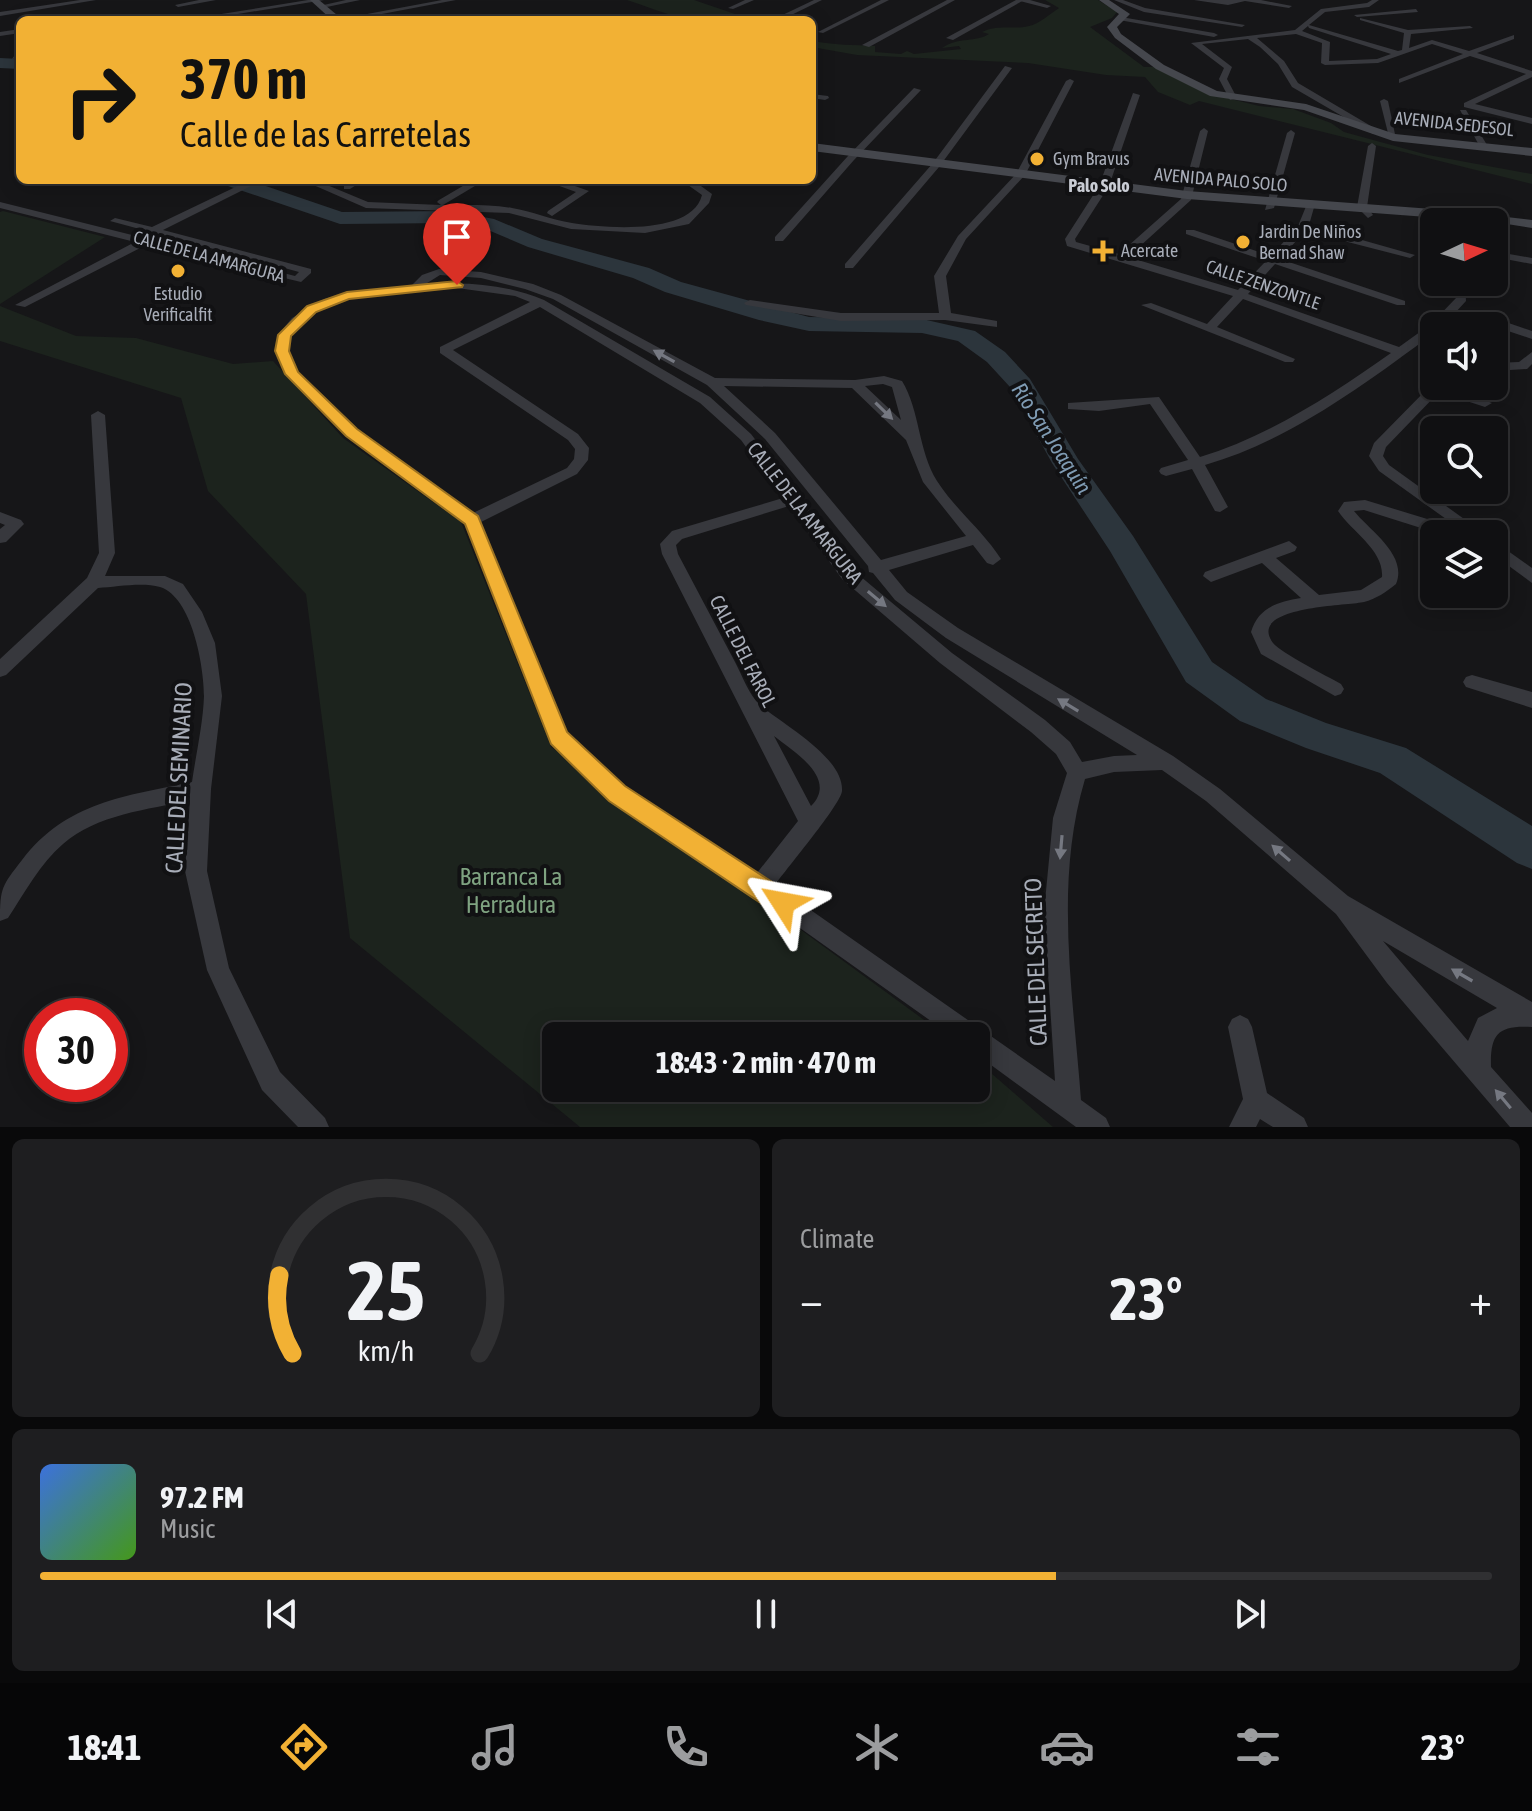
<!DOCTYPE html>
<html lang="en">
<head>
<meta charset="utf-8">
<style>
	:root { --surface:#101012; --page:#1e1e20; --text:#f1f3f6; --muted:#9c9d9f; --line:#303032; --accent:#f2b134 }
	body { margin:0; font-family:"Asap Condensed",sans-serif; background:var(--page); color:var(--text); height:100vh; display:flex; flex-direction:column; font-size:30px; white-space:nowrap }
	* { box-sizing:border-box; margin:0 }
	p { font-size:26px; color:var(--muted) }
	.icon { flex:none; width:44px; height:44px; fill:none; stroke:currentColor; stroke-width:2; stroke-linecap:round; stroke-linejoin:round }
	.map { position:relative; height:1127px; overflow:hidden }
	.drawer { display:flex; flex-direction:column; gap:12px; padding:12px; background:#09090a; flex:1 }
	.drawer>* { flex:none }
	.hud { position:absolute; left:16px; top:16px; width:800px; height:168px; border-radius:12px; box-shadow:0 4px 20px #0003,0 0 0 2px var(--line); background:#f2b134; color:#111; overflow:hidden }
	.needle { width:52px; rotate:86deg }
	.fabs { position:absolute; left:1420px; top:208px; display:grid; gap:16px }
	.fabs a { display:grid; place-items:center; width:88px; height:88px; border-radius:12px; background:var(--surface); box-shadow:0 4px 20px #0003,0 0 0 2px var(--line); font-size:40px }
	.speed { position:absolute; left:24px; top:998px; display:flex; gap:16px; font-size:40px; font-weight:700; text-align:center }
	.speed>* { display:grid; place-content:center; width:104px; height:104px; border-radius:50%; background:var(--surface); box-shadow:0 4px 20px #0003,0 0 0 2px var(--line); line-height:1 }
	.speed .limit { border:12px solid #d22; background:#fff; color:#111 }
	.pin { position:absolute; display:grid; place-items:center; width:68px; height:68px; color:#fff; margin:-82px -34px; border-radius:50% 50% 50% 0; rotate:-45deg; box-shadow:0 0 8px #0007 }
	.pin .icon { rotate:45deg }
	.me { position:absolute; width:88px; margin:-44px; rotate:304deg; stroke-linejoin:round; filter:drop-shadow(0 0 6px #0008) }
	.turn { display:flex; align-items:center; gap:28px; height:168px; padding:0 32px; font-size:36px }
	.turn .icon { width:104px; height:104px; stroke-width:2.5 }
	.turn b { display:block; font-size:56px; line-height:68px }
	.big { font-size:60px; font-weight:700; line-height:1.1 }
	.drawer .tile { flex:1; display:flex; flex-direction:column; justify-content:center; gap:12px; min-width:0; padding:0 28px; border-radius:12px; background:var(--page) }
	.drawer .dial { align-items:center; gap:0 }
	.dial svg { height:208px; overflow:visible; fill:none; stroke:var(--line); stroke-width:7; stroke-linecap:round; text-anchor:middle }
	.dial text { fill:var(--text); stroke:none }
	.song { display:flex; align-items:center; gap:24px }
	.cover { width:96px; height:96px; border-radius:12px; background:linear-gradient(135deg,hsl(220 70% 55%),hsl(100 70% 35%)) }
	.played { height:8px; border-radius:4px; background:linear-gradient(90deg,var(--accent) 70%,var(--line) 70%) }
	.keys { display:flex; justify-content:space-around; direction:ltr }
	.heat { display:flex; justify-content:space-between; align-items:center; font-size:44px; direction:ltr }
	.drawer .tiles { flex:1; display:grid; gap:12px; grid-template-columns:1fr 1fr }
	.tile:last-child { grid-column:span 2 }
	.trip { position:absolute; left:542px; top:1022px; width:448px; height:80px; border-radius:12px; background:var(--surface); box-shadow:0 4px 20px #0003,0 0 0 2px var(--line); font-weight:700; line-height:80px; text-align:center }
	.dock { display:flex; height:128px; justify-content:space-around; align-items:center; background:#060607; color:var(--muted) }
	.dock .icon { width:56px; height:56px }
	.dock .selected { color:var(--accent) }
	.dock b { font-size:36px; color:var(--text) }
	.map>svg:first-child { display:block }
</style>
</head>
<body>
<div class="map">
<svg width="1532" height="1127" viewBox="0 0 1532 1127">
	<rect width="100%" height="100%" fill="#161618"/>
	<g fill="#1c231d">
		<path d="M627,0H694L735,14C701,30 663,12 627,0Z"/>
		<path d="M1045,0H1098L1117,12L1112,18L1090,27L1144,67H1157L1211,94L1259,106L1293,109L1331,123L1344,132L1428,155L1532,174V184L1199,101L1190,105L1158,92L1145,77L1106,75L1028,63L857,55L812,47V41C834,45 853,45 875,46V52L901,54L907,51L914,54L961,49L959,46L942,48C960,36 975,43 989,34L982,32C999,24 1012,30 1029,26C1039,24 1050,14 1059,8Z"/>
		<path d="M3,211L105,237L0,304V212Z"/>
		<path d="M0,306L76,336L136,338L233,364L273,361L343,438L461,522L551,747L946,1036H556V1088H976V1060L1053,1127H580L350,938L306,594L208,491L181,398L0,341Z"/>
	</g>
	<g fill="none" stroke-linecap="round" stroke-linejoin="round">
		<g fill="#2c353c" fill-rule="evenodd">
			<path d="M0,58L20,59V69L0,68Z"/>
			<path d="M219,180H248L342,212L451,211L494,219L542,239L649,268L681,282L809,317L922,319L975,331L1005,352L1030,379L1078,459L1133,536L1212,662L1266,699L1326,723L1406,748L1532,826V869L1517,863L1380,773L1306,748L1240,721L1186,682L1110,551L1052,463L1010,387L987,362L958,341L922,333L809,331L759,320L665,292L633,278L528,247L488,230L451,223L340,224L222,184Z"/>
		</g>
		<g fill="#37383d" fill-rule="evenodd">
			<path d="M80,0H96L0,16V12Z"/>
			<path d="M199,0H216L178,7L175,5Z"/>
			<path d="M308,0H324L201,20H184Z"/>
			<path d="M346,0H360L322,8L319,6Z"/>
			<path d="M442,0H456L350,20H335Z"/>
			<path d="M745,0H754L733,9L728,8Z"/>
			<path d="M814,0H822L781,20H772Z"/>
			<path d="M881,0H889L823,33L818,32Z"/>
			<path d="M947,0H955L869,47L862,45Z"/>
			<path d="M1016,0H1024L953,40L946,38Z"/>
			<path d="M1114,0H1123L1145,8L1245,25L1242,27L1144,12Z"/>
			<path d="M1194,0H1261L1292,6L1289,8L1245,1L1228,5Z"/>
			<path d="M1372,0H1379L1369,7L1325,12L1309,25L1398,51L1402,50L1404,33L1360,20V18L1408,30L1470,26L1473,28L1411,34L1409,48L1432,40L1469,51L1514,35V39L1477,53L1532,71V77L1475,104L1532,118V124L1464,107V103L1526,74L1470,56L1399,83V79L1463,54L1432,44L1378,63L1325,65L1321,63L1322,43L1296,34L1257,38L1284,61L1298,83L1376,129L1377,131L1373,134L1292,87L1278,64L1260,47L1248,39L1202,44L1232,67L1227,79L1237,98L1230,100L1219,79L1224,68L1191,43L1295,30L1321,9L1367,3ZM1308,26L1309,28L1391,54L1377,59L1329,61L1330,42L1302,31Z"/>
			<path d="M1416,9L1418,12L1357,17L1354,15Z"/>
			<path d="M1121,17L1214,33L1218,35L1214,37L1119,20Z"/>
			<path d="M20,29V33L0,36V32Z"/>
			<path d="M17,52H20V57L12,59Z"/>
			<path d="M1005,66L1012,68L939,167L853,268H845V264L933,163Z"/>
			<path d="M1070,79L1074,81L1025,175L966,239L946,276L951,313L997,321V327L945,320L841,321L746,305L744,303L750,300L841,313H939L934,276L958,236L1016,174L1066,81Z"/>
			<path d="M914,88L921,90L854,160L783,241H775V237L848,156Z"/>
			<path d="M1133,93L1140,95L1109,186L1075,239L1076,242L1119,254L1181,199L1200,131L1204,128L1208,131L1191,200L1128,257L1238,290L1266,261L1186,234V230H1194L1271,256L1298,226L1307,204H1315L1309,225L1415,255L1410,258L1305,231L1280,259L1405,301V305H1397L1275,264L1248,294L1399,347L1431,324L1456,298L1453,282H1465L1466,301L1443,326H1434V333C1365,384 1289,441 1205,465L1228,507L1220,512L1215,511L1192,469L1166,476L1161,474L1159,471L1161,468L1188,460L1150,404L1099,411L1068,409V403L1159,397L1200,457C1269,436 1333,394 1391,353L1243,299L1217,327L1295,359L1293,362H1285L1141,305L1151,303L1207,324L1233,296L1067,246L1065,239L1099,186Z"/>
			<path d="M812,94L828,96L829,98L825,100L812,98Z"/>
			<path d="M1384,99L1388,101L1396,139L1389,137L1380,101Z"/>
			<path d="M1460,110H1466L1487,145L1486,147H1480Z"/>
			<path d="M1291,130L1295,133L1274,208L1265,210L1287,133Z"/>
			<path d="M1372,143L1376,146L1367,207L1373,215L1368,218L1357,207L1368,146Z"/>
			<path d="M250,180H263L163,230L311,269V273L301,282L146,245L25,307L15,305L135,242L0,208V202L144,238H152L153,240L295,276L299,272L110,221L115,218L152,227Z"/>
			<path d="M302,180H315L368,202L441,205L437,202L439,200L473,180H485L443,205C465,205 490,204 512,208C532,211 551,220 572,223C604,228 692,236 702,195L688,185L667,180L694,181L712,194L709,203L689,224L645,233L571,229L509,213L366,208Z"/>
			<path d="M352,180H364L350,189H344V185Z"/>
			<path d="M543,180H558L589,191L552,216L547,213L548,211L576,192Z"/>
			<path d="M1509,254L1532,258V264L1505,259V255Z"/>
			<path d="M439,269L481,272L533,284L561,295L715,378L855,380L884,376L902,381C920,410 918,451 937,481C955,509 983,531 1001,559L993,565L987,563L973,545L889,570L907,592L958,628L1173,756L1220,789L1348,896L1532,1002V1027C1498,1025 1490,1034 1491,1067L1532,1113V1127H1510L1387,983L1336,914L1206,801L1162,770L1114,772L1085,779C1054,883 1073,993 1081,1100L1106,1118L1110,1127H1076L976,1054V1036H952L752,894L610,799L552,744L466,523L346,436L286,374L276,351L278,335L292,318L324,299L347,293L411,286L422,275ZM440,275L481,278L525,289L553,299L707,385L765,439L868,566L869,572L873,573L895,600L946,638L1137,755L1114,756L1082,762L1070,742L1045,720L952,653L854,571L751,434L710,397L544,300C505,284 465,281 424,285ZM457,288L515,296L530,302L440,347V353L568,440L575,449L574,459L567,468L473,513C432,484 300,399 289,353C282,324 326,305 347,299ZM540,307L700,403L741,440L783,498L672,531L660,544L662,554L798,821L757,873L624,787L566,733L481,522L577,474L588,460L589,448L578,434L453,350ZM883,384L892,387L901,420L865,386ZM724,386L852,388L906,440L923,482L966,536L881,560L775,433ZM789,506L842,579L940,663L1031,732L1056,754L1067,773L1053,818L1044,912L1055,1081L775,885C787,868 841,804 842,791C844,757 782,724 760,705C749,695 742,675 735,662C716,626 697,590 678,554L676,545L682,539ZM774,736C796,753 838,779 811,806ZM1383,941L1497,1008L1478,1018L1468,1041Z"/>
			<path d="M1491,317L1532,331V339L1487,324L1485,321Z"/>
			<path d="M1532,352V364L1527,369L1494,371V363L1519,362Z"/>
			<path d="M1433,383L1434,386H1446L1492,403L1485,407L1439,392L1386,447L1383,456L1389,465L1485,534H1440L1364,510L1354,511C1370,531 1408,555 1396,584C1386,592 1376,599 1364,602C1347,606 1246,606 1273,643C1281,653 1327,676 1341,684L1344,689L1341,694L1335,696L1261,654L1251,632C1258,608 1277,602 1301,598L1262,563L1211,582L1203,576L1205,572L1289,541L1297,547L1295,551L1276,558L1319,595L1361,590L1382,577C1384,550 1352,532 1338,511L1344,502L1365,500L1460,529L1379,471L1369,456L1374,443Z"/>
			<path d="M98,411L105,415L115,553L105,576H165L183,584L202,612L215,643L222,696L211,789L207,871L229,968L280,1072L325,1118L329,1127H298L262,1090L207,970L185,871L190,800C148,810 97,814 63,844C40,864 25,892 8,918L0,921C0,887 2,886 22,860C66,802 126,796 192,782C196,754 203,724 204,696C204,666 192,597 160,587C142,582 116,587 98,588L6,675L0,677V659L87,578L99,553L91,415Z"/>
			<path d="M0,512L21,520L24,524L6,542L0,543V529L5,525L0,523Z"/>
			<path d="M1494,541L1532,568V583L1494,555Z"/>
			<path d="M1472,675L1532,692V708L1466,687L1463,682L1466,677Z"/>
			<path d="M1240,1015L1248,1019L1252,1027L1267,1093L1304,1118L1308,1127H1273L1260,1119L1256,1127H1229L1243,1099L1228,1027L1232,1019Z"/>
		</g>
		<path fill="#37383d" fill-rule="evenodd" d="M1016,0H1030L1051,6L1047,8Z"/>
		<g fill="#45474d" fill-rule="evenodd">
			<path d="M310,0H319L343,20H332Z"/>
			<path d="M1099,0H1109L1130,14L1117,27L1121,34L1164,65L1217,91L1306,104L1395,134L1532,148V156L1393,141L1304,110L1210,96L1156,69L1115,38L1107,27L1119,14Z"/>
			<path d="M812,143L1187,191L1446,210L1532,220V228L1494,222L1187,199L812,151Z"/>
		</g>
	</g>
	<defs><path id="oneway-solid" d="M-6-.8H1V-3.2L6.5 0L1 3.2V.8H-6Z" transform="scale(2)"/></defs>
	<g fill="#757881">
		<use href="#oneway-solid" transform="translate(664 356) rotate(-151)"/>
		<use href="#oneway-solid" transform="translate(884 411) rotate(44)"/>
		<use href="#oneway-solid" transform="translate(877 599) rotate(40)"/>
		<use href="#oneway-solid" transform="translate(1068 705) rotate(-149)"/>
		<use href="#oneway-solid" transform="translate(1061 847) rotate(95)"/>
		<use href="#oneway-solid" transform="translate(1281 853) rotate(-139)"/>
		<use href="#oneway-solid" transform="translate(1462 975) rotate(-150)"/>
		<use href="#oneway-solid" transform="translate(1503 1099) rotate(-130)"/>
	</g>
	<path fill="#f2b134" stroke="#9d7322" stroke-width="2" d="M457,281L463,285L462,287L349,299L316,312L291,336L289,351L298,372L357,429L478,516L567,732L625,786L792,895L796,903L792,912L783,916L774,912L609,801L551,744L465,524L346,436L285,374L275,351L278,335L307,306L347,292Z"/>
	<g fill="#f2b134" stroke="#111113" stroke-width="3">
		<circle cx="1037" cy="159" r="8"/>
		<circle cx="1243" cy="242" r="8"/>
		<path d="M1099 239h8v8h8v8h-8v8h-8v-8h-8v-8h8z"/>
		<circle cx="178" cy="271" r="8"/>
	</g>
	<g text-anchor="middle" stroke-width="8" stroke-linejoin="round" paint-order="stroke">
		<g font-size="18" fill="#a8adb8" stroke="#111113">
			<text transform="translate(1454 124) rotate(6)" y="6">AVENIDA SEDESOL</text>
			<text transform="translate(1221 180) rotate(5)" y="6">AVENIDA PALO SOLO</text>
			<text transform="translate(209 257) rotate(15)" y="6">CALLE DE LA AMARGURA</text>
			<text transform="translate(1263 285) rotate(19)" y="6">CALLE ZENZONTLE</text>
		</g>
		<g font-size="18" fill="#a8adb8" stroke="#111113" text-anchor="start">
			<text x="1053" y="165">Gym Bravus</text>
			<text x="1259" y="238">Jardin De Niños<tspan x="1259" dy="21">Bernad Shaw</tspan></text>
			<text x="1121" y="257">Acercate</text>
			<text x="178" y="300" text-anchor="middle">Estudio<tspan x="178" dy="21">Verificalfit</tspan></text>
		</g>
		<g font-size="18" font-weight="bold" fill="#c9ccd4" stroke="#111113">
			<text x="1099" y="192">Palo Solo</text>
		</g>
		<g font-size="20" fill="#a8adb8" stroke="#111113">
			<text transform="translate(805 513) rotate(52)" y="7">CALLE DE LA AMARGURA</text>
			<text transform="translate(743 651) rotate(63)" y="7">CALLE DEL FAROL</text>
		</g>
		<g font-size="22" font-style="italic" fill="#7f9bb3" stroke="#111113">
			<text transform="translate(1052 438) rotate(57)" y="8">Río San Joaquín</text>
		</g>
		<g font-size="24" fill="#a8adb8" stroke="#111113">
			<text transform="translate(179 778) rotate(-87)" y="8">CALLE DEL SEMINARIO</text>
			<text transform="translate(1036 962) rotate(-92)" y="8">CALLE DEL SECRETO</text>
		</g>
		<g font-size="24" fill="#7fa381" stroke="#111113">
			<text x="511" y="885">Barranca La<tspan x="511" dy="28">Herradura</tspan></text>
		</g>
	</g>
</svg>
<div class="fabs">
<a><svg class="needle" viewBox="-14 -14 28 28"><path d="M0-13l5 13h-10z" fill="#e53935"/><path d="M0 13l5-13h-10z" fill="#9c9d9f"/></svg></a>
<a><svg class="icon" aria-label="sound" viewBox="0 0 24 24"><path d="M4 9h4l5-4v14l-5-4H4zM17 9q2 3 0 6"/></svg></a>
<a><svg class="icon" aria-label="search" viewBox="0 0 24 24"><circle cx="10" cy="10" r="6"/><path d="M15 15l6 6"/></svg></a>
<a><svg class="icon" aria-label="layers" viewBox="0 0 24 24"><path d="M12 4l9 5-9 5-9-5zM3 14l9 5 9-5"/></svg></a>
</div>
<div class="speed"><div class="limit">30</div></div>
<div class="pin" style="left:457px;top:285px;background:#d93025"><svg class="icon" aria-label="arrive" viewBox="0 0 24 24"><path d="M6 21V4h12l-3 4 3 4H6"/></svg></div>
<svg class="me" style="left:783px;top:903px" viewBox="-20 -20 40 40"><path d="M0-17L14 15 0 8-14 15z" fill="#f2b134" stroke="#fff" stroke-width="4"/></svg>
<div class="trip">18:43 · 2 min · 470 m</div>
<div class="hud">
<div class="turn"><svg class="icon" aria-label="right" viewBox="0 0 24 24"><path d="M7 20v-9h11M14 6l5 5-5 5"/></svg><div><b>370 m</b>Calle de las Carretelas</div></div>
</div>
</div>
<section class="drawer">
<div class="tiles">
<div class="tile dial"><svg viewBox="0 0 100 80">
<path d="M14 69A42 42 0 1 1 86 69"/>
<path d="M14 69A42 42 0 0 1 9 39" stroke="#f2b134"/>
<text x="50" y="56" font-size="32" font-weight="700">25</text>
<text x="50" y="72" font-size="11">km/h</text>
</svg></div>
<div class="tile"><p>Climate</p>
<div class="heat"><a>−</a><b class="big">23°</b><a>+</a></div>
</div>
<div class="tile">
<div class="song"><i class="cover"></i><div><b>97.2 FM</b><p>Music</p></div></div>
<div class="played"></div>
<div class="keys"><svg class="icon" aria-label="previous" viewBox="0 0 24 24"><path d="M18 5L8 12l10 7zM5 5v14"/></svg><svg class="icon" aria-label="pause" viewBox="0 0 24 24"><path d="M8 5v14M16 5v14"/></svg><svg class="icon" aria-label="next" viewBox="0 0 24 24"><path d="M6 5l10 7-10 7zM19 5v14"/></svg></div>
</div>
</div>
</section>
<nav class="dock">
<b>18:41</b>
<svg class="icon selected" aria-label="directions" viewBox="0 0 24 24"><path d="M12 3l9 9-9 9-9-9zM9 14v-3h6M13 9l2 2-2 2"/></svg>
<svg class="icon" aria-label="music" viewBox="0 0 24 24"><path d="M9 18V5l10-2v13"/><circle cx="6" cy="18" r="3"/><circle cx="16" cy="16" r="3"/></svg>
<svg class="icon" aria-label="phone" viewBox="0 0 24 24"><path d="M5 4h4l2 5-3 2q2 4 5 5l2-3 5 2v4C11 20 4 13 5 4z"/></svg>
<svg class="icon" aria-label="climate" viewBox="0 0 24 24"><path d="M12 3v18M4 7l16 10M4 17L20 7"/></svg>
<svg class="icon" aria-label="car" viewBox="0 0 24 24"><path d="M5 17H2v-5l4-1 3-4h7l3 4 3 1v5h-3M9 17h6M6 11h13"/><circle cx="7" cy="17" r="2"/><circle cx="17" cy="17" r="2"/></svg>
<svg class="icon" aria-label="filters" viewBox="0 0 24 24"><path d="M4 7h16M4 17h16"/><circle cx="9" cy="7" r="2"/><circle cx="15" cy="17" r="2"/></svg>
<b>23°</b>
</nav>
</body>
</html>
